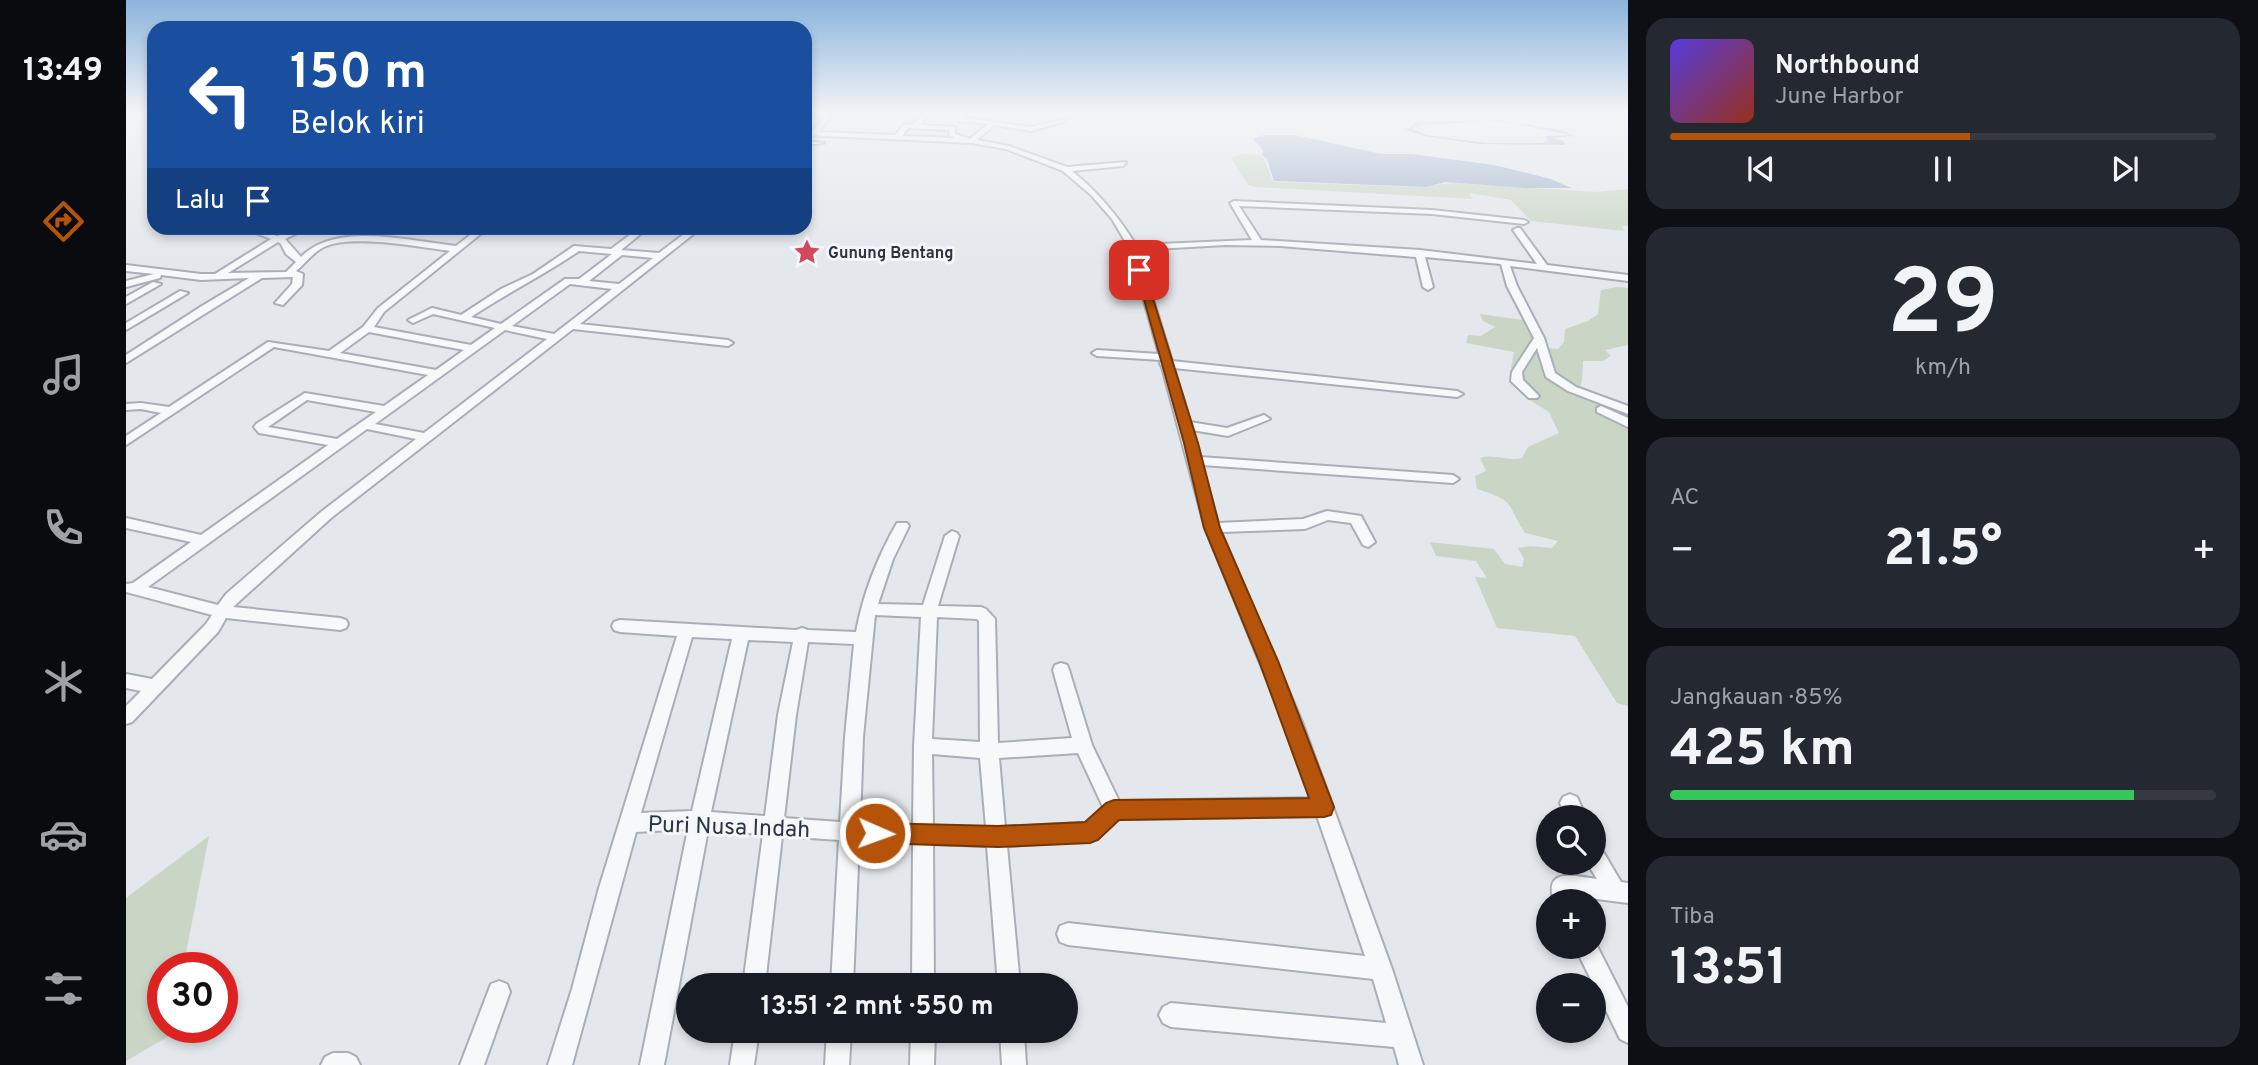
<!DOCTYPE html>
<html lang="id">
<head>
<meta charset="utf-8">
<style>
	:root { --surface:#171b24; --page:#242831; --text:#f1f3f6; --muted:#9ea1a6; --line:#363941; --accent:#b45309 }
	body { margin:0; font-family:Overpass,sans-serif; background:var(--page); color:var(--text); height:100vh; display:flex; flex-direction:column; font-size:26px; white-space:nowrap }
	* { box-sizing:border-box; margin:0 }
	p { font-size:23px; color:var(--muted) }
	.icon { flex:none; width:38px; height:38px; fill:none; stroke:currentColor; stroke-width:2; stroke-linecap:round; stroke-linejoin:round }
	.map { position:relative; flex:1; overflow:hidden }
	.sheet { display:flex; flex-direction:column; gap:18px; padding:18px; background:#0d0f14; width:630px }
	.sheet>* { flex:none }
	.banner { position:absolute; left:21px; top:21px; width:665px; height:214px; border-radius:21px; box-shadow:0 4px 10px #0003; background:#1a4fa0; color:#fff; overflow:hidden }
	.controls { position:absolute; left:1410px; top:805px; display:grid; gap:14px }
	.controls a { display:grid; place-items:center; width:70px; height:70px; border-radius:50%; background:var(--surface); box-shadow:0 4px 10px #0003; font-size:35px }
	.speed { position:absolute; left:21px; top:952px; display:flex; gap:14px; font-size:35px; font-weight:700; text-align:center }
	.speed>* { display:grid; place-content:center; width:91px; height:91px; border-radius:50%; background:var(--surface); box-shadow:0 4px 10px #0003; line-height:1 }
	.speed .limit { border:10px solid #d22; background:#fff; color:#111 }
	.pin { position:absolute; display:grid; place-items:center; width:60px; height:60px; color:#fff; margin:-30px; border-radius:14px; box-shadow:0 4px 10px #0006 }
	.me { position:absolute; width:77px; margin:-38px; rotate:92deg; stroke-linejoin:round; filter:drop-shadow(0 0 5px #0008) }
	.turn { display:flex; align-items:center; gap:24px; height:147px; padding:0 28px; font-size:32px }
	.turn .icon { width:91px; height:91px; stroke-width:2.5 }
	.turn b { display:block; font-size:49px; line-height:60px }
	.then { display:flex; align-items:center; height:66px; padding:0 28px; background:#0003; gap:14px; font-size:26px }
	.big { font-size:52px; font-weight:700; line-height:1.1 }
	.sheet .widget { flex:1; display:flex; flex-direction:column; justify-content:center; gap:10px; min-width:0; padding:0 24px; border-radius:21px; background:var(--page) }
	.sheet .dial { align-items:center; gap:0 }
	.dial b { font-size:91px; line-height:1 }
	.song { display:flex; align-items:center; gap:21px }
	.cover { width:84px; height:84px; border-radius:10px; background:linear-gradient(135deg,hsl(250 70% 55%),hsl(10 70% 35%)) }
	.played { height:7px; border-radius:4px; background:linear-gradient(90deg,var(--accent) 55%,var(--line) 55%) }
	.keys { display:flex; justify-content:space-around; direction:ltr }
	.heat { display:flex; justify-content:space-between; align-items:center; font-size:38px; direction:ltr }
	.charge { height:10px; border-radius:5px; background:linear-gradient(90deg,#34c759 85%,var(--line) 0) }
	.trip { position:absolute; left:550px; top:973px; width:402px; height:70px; border-radius:35px; background:var(--surface); box-shadow:0 4px 10px #0003; font-weight:700; line-height:70px; text-align:center }
	main { display:flex; flex:1; min-height:0 }
	.menu { display:flex; flex-direction:column; width:126px; justify-content:space-around; align-items:center; background:#090b0e; color:var(--muted) }
	.menu .icon { width:49px; height:49px }
	.menu .current { color:var(--accent) }
	.menu b { font-size:32px; color:var(--text) }
	.map>svg:first-child { display:block }
</style>
</head>
<body>
<main>
<nav class="menu">
<b>13:49</b>
<svg class="icon current" aria-label="directions" viewBox="0 0 24 24"><path d="M12 3l9 9-9 9-9-9zM9 14v-3h6M13 9l2 2-2 2"/></svg>
<svg class="icon" aria-label="music" viewBox="0 0 24 24"><path d="M9 18V5l10-2v13"/><circle cx="6" cy="18" r="3"/><circle cx="16" cy="16" r="3"/></svg>
<svg class="icon" aria-label="phone" viewBox="0 0 24 24"><path d="M5 4h4l2 5-3 2q2 4 5 5l2-3 5 2v4C11 20 4 13 5 4z"/></svg>
<svg class="icon" aria-label="climate" viewBox="0 0 24 24"><path d="M12 3v18M4 7l16 10M4 17L20 7"/></svg>
<svg class="icon" aria-label="car" viewBox="0 0 24 24"><path d="M5 17H2v-5l4-1 3-4h7l3 4 3 1v5h-3M9 17h6M6 11h13"/><circle cx="7" cy="17" r="2"/><circle cx="17" cy="17" r="2"/></svg>
<svg class="icon" aria-label="filters" viewBox="0 0 24 24"><path d="M4 7h16M4 17h16"/><circle cx="9" cy="7" r="2"/><circle cx="15" cy="17" r="2"/></svg>
</nav>
<div class="map">
<svg width="1502" height="1065" viewBox="0 0 1502 1065">
	<rect width="100%" height="100%" fill="#e4e7ec"/>
	<g fill="#c9d6c5">
		<path d="M1116,154L1133,155L1138,159L1147,182L1290,187L1328,183L1469,192L1502,189V226H1496L1498,231L1405,221L1385,200L1343,193L1347,199L1129,187L1122,185L1105,158Z"/>
		<path d="M1491,287L1502,288V345L1479,350L1485,356L1477,361H1457L1456,381L1453,390L1502,413V706L1491,703L1449,636L1371,628L1349,577L1361,578L1350,561L1310,556L1304,542L1368,549L1379,564L1396,567L1398,559L1392,548L1404,546L1426,548L1432,541L1399,533C1379,502 1391,502 1351,489L1349,476L1360,471L1354,458C1370,453 1381,462 1396,458L1402,447L1433,433L1423,412L1402,399L1398,388L1384,374L1388,352L1340,343L1342,335L1355,336L1369,327L1357,321L1354,314L1411,322L1421,348L1432,349L1438,342L1439,329L1462,321L1472,314L1475,290Z"/>
		<path d="M83,836L57,968H37V1027H45L43,1036L0,1061V898Z"/>
	</g>
	<g fill="#9fb4cc" fill-rule="evenodd">
		<path d="M1372,120L1435,130L1449,136L1425,138L1438,141L1439,145L1352,144L1299,136L1276,129H1281L1290,122ZM1363,121L1388,123L1444,135L1420,136L1421,141L1417,143H1360L1300,135L1286,129L1295,125Z"/>
		<path d="M1138,135H1169L1255,154H1286L1368,165L1425,179L1445,188H1400L1319,182L1300,187L1148,181L1141,159L1136,155L1137,150L1128,140V138Z"/>
	</g>
	<g fill="none" stroke-linecap="round" stroke-linejoin="round">
		<g fill="#9fb4cc" fill-rule="evenodd">
			<path d="M938,113H971C964,119 945,119 938,113Z"/>
			<path d="M1223,113H1321L1315,116H1229Z"/>
		</g>
		<g stroke="#a9aeb7" stroke-width="4">
			<g id="street">
				<path d="M679,113L705,115L693,132L769,135L778,125L788,124L798,113H804L794,125L829,127V134L844,139L862,124L833,121V113H839L838,118L905,127L940,119V121L905,131L868,125L851,140L883,146L941,167L1000,162L997,166L946,171C973,193 992,216 1010,245L1126,240L1104,203L1108,201L1306,210L1398,220L1402,222L1398,224L1306,214L1113,206L1135,240L1294,250L1411,264L1387,230L1391,228H1394L1421,265L1502,275V281L1384,266L1391,286L1418,338L1429,373L1450,387L1502,406V414L1442,391L1420,377L1411,348L1396,372L1397,380L1413,396L1411,398H1403L1385,381L1386,372L1408,338L1381,286L1375,264L1299,257L1307,287L1302,290L1297,287L1290,257L1154,246L1099,245L1012,250L1046,361L1331,391L1337,394L1331,397L1048,368L1064,422L1101,428L1138,415L1144,419L1102,436L1066,430L1074,457L1327,475L1333,479L1327,483L1076,465L1092,523L1177,519L1201,511L1235,516L1249,542L1242,547L1237,545L1225,523L1202,520L1179,529L1095,532L1176,722L1266,969L1297,1065H1273L1268,1047L1045,1027L1037,1023L1033,1015L1037,1007L1045,1003L1260,1023L1247,979L942,945L934,942L931,934L934,926L942,923L1239,956L1191,816L992,819L971,839L964,841L881,846L894,985H872L861,846L807,844L808,985H786L787,843L733,841L727,985H705L713,840L656,836L639,985H617L637,834L582,830L538,1065H514L562,829L510,832L446,1065H422L446,989L473,888L551,636L494,632L488,630L486,626L488,622L494,620L670,630L676,628L682,630L730,632C737,594 752,556 771,523H781L783,526L767,559L752,604L797,605L819,536L826,531L831,533L833,536L812,606L855,607L860,609L869,619L872,743L946,738L927,670L929,665L935,663L941,665L943,670L966,745L993,801L1185,798L1158,722L1079,528L1036,367L1034,364L1035,360L971,356L966,353L971,350L1033,354L1003,248L986,219L965,195L937,171L880,149L846,143L679,135V131H686L698,117L679,116ZM782,128L824,130L823,135L829,138L776,136ZM749,615L795,617L788,746L787,825L734,823L737,737ZM811,617L851,619L853,621L854,742L806,739ZM566,637L606,639L566,811L515,813ZM622,640L667,642L652,715L639,816L585,812ZM682,642L728,644L719,737L714,822L658,818L670,715ZM952,753L977,807L960,823L879,827L873,758ZM806,754L854,758L860,827L807,826Z"/>
				<path d="M679,141L698,143L679,145Z"/>
				<path d="M172,228H182L159,239L175,257C210,221 284,241 330,246L353,228H362L258,312L248,327L345,345L369,328L307,314L287,323L282,320L306,308L335,315L375,289L407,274L448,246L485,249L513,228H522L495,250L533,253L566,228H575L454,324L602,340L607,343L602,346L447,329L205,518L107,607L214,618L220,620L222,624L220,628L214,630L100,618L92,632L6,722L0,724V706L15,691L0,688V674L26,679L80,624L86,615L0,592V584L7,583L65,542L0,528V518L75,535L202,445L133,433L128,427L130,424L179,393L258,406L302,375L148,347L0,445V436L35,413L15,409L0,410V404L15,403L43,407L142,342L203,351L237,327L252,308L324,251C293,247 226,234 198,247C187,252 179,264 170,271L177,274L176,285L157,305L149,303L166,284L167,277L136,278L0,363V355L76,306L123,278L75,280L35,275L34,278L0,287V281L28,274L0,271V265L75,274H89L145,239L132,234V230L151,236ZM152,242L155,244L160,254L170,262L160,272L102,273ZM453,251L486,254L453,279H439L375,324L345,317C381,293 418,275 453,251ZM496,255L527,258L493,284L463,281ZM444,284L486,289L428,334L386,326ZM379,330L421,339L298,433L249,424ZM243,332L338,350L310,370L214,353ZM181,400L250,412L211,439L142,427ZM241,429L290,439L195,512L100,594L92,605L22,587Z"/>
				<path d="M192,228H216L240,232L236,235L196,230Z"/>
				<path d="M27,282L35,284L0,304V297Z"/>
				<path d="M54,291L62,293L0,330V323Z"/>
				<path d="M1475,406L1502,418V427L1471,412V408Z"/>
				<path d="M1444,794L1451,797L1460,817H1440L1434,803L1437,797Z"/>
				<path d="M1468,845L1475,848L1495,882L1502,883V903L1447,896L1448,901H1428C1417,867 1448,876 1471,879L1461,863H1468Z"/>
				<path d="M1468,940L1502,1007V1043L1494,1039L1449,947H1468Z"/>
				<path d="M373,981L381,984L384,992L358,1065H334L365,984Z"/>
				<path d="M609,1031H633L628,1065H604Z"/>
				<path d="M701,1031H725L723,1065H699Z"/>
				<path d="M785,1031H809L808,1065H784Z"/>
				<path d="M874,1031H898L900,1065H876Z"/>
				<path d="M207,1053H222L230,1057L234,1065H195L199,1057Z"/>
			</g>
		</g>
		<use href="#street" fill="#f7f8fa" fill-rule="evenodd"/>
	</g>
	<linearGradient id="sky" x2="0" y2="1"><stop stop-color="#8bb4dd"/><stop offset="0.43" stop-color="#f3f4f6"/><stop offset="1" stop-color="#f3f4f6" stop-opacity="0"/></linearGradient>
	<rect width="1502" height="262" fill="url(#sky)"/>
	<path fill="#b45309" stroke="#753606" stroke-width="2" d="M1009,267L1018,270L1072,443L1094,528L1152,661L1208,807L1205,815L1198,817L993,820L972,840L964,843L872,847L749,843L741,840L738,833L741,826L749,823L872,826L959,822L980,803L988,800L1183,798L1133,661L1078,528L1058,443Z"/>
	<defs>
		<g id="sight-bare" transform="scale(2.1)"><path d="M0-6L1.8-2.2L6-1.7L2.9 1.2L3.7 5.4L0 3.3L-3.7 5.4L-2.9 1.2L-6-1.7L-1.8-2.2Z" fill="#d1495b" stroke="#f4f6f9" stroke-width="2.5" paint-order="stroke"/></g>
	</defs>
	<g fill-rule="evenodd">
		<use href="#sight-bare" x="681" y="252"/>
	</g>
	<g text-anchor="middle" stroke-width="6" stroke-linejoin="round" paint-order="stroke">
		<g font-size="16" font-weight="bold" fill="#2b3445" stroke="#f4f6f9" text-anchor="start">
			<text x="702" y="258">Gunung Bentang</text>
		</g>
		<g font-size="23" fill="#2b3445" stroke="#f4f6f9">
			<text transform="translate(603 826) rotate(2)" y="8">Puri Nusa Indah</text>
		</g>
	</g>
</svg>
<div class="controls">
<a><svg class="icon" aria-label="search" viewBox="0 0 24 24"><circle cx="10" cy="10" r="6"/><path d="M15 15l6 6"/></svg></a>
<a>+</a>
<a>−</a>
</div>
<div class="speed"><div class="limit">30</div></div>
<div class="pin" style="left:1013px;top:270px;background:#d93025"><svg class="icon" aria-label="arrive" viewBox="0 0 24 24"><path d="M6 21V4h12l-3 4 3 4H6"/></svg></div>
<svg class="me" style="left:749px;top:833px" viewBox="-20 -20 40 40"><circle r="17" fill="#b45309" stroke="#fff" stroke-width="3"/><path d="M0-11L8 9 0 5-8 9z" fill="#fff"/></svg>
<div class="trip">13:51 · 2 mnt · 550 m</div>
<div class="banner">
<div class="turn"><svg class="icon" aria-label="left" viewBox="0 0 24 24"><path d="M17 20v-9H6M10 6l-5 5 5 5"/></svg><div><b>150 m</b>Belok kiri</div></div>
<div class="then">Lalu<svg class="icon" aria-label="arrive" viewBox="0 0 24 24"><path d="M6 21V4h12l-3 4 3 4H6"/></svg></div>
</div>
</div>
<section class="sheet">
<div class="widget">
<div class="song"><i class="cover"></i><div><b>Northbound</b><p>June Harbor</p></div></div>
<div class="played"></div>
<div class="keys"><svg class="icon" aria-label="previous" viewBox="0 0 24 24"><path d="M18 5L8 12l10 7zM5 5v14"/></svg><svg class="icon" aria-label="pause" viewBox="0 0 24 24"><path d="M8 5v14M16 5v14"/></svg><svg class="icon" aria-label="next" viewBox="0 0 24 24"><path d="M6 5l10 7-10 7zM19 5v14"/></svg></div>
</div>
<div class="widget dial"><b>29</b><p>km/h</p></div>
<div class="widget"><p>AC</p>
<div class="heat"><a>−</a><b class="big">21.5°</b><a>+</a></div>
</div>
<div class="widget"><p>Jangkauan · 85%</p><b class="big">425 km</b><div class="charge"></div></div>
<div class="widget"><p>Tiba</p><b class="big">13:51</b></div>
</section>
</main>
</body>
</html>
